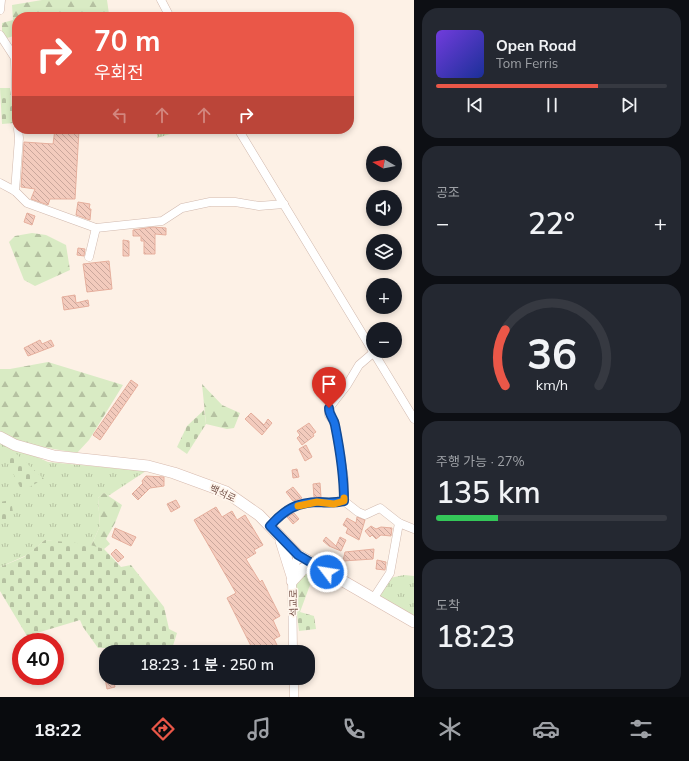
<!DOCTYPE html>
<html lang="ko">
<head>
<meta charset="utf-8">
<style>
	:root { --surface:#171b24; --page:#242831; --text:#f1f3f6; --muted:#9ea1a6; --line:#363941; --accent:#ea5748 }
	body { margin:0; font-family:Mulish,"Noto Sans KR",sans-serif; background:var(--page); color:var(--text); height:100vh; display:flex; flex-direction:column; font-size:15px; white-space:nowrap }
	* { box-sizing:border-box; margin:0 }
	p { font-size:13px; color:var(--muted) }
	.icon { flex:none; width:22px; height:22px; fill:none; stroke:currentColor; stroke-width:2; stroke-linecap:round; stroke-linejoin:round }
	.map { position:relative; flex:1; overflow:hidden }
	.side { display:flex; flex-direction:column; gap:8px; padding:8px; background:#0d0f14; width:275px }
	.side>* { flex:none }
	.guide { position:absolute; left:12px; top:12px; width:342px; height:122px; border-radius:16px; box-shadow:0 2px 6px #0003; background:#ea5748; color:#fff; overflow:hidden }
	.needle { width:26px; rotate:280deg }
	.fabs { position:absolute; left:366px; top:146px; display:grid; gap:8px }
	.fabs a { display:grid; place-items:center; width:36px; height:36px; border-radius:50%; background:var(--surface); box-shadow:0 2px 6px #0003; font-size:20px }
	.speed { position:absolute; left:12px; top:633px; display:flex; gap:8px; font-size:20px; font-weight:700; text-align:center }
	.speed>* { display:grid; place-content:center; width:52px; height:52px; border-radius:50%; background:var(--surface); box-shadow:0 2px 6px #0003; line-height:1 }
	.speed .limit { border:6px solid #d22; background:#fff; color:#111 }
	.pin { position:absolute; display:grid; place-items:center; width:34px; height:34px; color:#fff; margin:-41px -17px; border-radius:50% 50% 50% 0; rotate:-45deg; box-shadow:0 0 4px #0007 }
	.pin .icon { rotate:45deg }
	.me { position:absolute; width:44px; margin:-22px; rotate:301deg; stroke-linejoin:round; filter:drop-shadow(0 0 3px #0008) }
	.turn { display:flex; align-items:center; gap:14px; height:84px; padding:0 16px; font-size:18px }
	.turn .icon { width:52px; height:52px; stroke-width:2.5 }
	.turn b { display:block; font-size:28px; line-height:34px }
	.lanes { display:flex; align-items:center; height:38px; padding:0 16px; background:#0003; justify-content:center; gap:20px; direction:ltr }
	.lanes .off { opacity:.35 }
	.big { font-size:30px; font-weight:600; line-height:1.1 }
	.side .card { flex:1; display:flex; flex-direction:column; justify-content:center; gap:6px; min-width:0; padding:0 14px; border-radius:16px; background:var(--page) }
	.side .dial { align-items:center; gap:0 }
	.dial svg { height:104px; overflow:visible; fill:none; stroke:var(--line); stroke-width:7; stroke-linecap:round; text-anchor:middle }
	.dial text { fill:var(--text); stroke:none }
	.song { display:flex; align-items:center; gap:12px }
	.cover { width:48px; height:48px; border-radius:6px; background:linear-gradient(135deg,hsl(260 70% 55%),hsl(230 70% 35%)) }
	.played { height:4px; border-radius:2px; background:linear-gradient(90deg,var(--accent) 70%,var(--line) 70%) }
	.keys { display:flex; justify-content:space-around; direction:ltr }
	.heat { display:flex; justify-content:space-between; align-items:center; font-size:22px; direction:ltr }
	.charge { height:6px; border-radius:3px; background:linear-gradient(90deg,#34c759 27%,var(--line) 0) }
	.trip { position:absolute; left:99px; top:645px; width:216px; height:40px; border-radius:16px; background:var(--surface); box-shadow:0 2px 6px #0003; font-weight:600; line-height:40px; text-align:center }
	.dock { display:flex; height:64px; justify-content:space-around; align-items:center; background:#090b0e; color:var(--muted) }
	.dock .icon { width:28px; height:28px }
	.dock .current { color:var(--accent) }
	.dock b { font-size:18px; color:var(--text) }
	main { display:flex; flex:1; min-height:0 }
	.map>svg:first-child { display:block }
</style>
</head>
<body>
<main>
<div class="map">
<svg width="414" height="697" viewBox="0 0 414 697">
	<defs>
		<pattern id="grass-tufts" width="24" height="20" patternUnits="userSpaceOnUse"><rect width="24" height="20" fill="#d9ebc4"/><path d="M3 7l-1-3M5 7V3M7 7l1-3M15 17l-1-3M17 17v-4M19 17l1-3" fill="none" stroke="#b5c1a1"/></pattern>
		<pattern id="forest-firs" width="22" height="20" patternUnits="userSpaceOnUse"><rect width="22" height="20" fill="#d9ebc4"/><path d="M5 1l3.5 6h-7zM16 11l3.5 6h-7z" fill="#b5c1a1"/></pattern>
		<pattern id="cemetery-stones" width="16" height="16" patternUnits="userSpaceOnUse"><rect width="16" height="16" fill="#d9ebc4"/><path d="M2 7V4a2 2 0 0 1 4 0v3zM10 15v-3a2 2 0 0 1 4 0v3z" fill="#b5c1a1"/></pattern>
		<pattern id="building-back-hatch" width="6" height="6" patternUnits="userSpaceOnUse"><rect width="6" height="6" fill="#f3cbbd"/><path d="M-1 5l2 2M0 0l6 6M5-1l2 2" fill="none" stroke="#caa79c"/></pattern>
	</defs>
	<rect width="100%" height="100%" fill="#fdf1e6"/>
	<g fill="url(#grass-tufts)">
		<path d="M157,129H187L157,138Z"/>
		<path d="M0,440L48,462L146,471L108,496L104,493L98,498L100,526L91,546L45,540L27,555L0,567Z"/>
		<path d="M404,575L414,576V616L379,597L390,578Z"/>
	</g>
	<g fill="url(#forest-firs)">
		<path d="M42,0H107L109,14L95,17H17V35L7,38L2,31V23L13,20L12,5Z"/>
		<path d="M32,233L46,235L66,245L70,270L35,286L24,280L9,242L15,236Z"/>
		<path d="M48,362L123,385L89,440L77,453L25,444L0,432V369H10Z"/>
		<path d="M202,384L222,405L240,413L234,428L227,429L206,424Z"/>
		<path d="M104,493L122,505L115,523L106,539L110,544L104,549L91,546L100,526L98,498Z"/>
		<path d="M311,569L317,572L310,585L300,612L297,614L294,582Z"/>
	</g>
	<g fill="url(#cemetery-stones)">
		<path d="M0,88H10L14,123L2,124Z"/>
		<path d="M204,410L206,424L187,454L177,447L187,426Z"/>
		<path d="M12,450L44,479L22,491L5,457Z"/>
		<path d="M11,500L14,519L0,520V502Z"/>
		<path d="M45,540L87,544L104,549L121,567L131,565L164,607L169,629L177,633L171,652H111L110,648H98L83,627L80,620L27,636L0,591V567L24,557Z"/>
		<path d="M300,612L314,616L316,629L299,631L297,614Z"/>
		<path d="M117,678H137L118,684Z"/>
	</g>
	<g fill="url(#building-back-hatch)" stroke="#e6af9d">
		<path d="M55,129L79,130L75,199H50L48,205L31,199L35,189L21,187L24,142L53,144Z"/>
		<path d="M78,202L90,204L89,209H91L90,220L76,215Z"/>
		<path d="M27,213L35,216L32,225L24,222Z"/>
		<path d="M153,227L166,228V235L155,234V254H144V241H141V236H133V230Z"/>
		<path d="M123,240L129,241V256H123Z"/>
		<path d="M78,248L85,249L84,256L77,255Z"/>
		<path d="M109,261L112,289L87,292L83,264Z"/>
		<path d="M75,295L76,303L88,300L89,306L64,310L62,297Z"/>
		<path d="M40,340L42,344L51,340L54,346L28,356L24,348Z"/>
		<path d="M131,380L138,385L100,440L93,435Z"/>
		<path d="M251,413L264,425L268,419L272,423L262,435L245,419Z"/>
		<path d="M309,423L316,432L313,434L314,436L302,445L297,438L300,435L297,431Z"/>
		<path d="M306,445L312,457L305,461L299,449Z"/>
		<path d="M297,469L299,477L293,478L292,470Z"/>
		<path d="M146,476L164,477V486L150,488L138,500L132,494L143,483L142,481Z"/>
		<path d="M320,483L321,497H314L313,484Z"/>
		<path d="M293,487L302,498L293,501L286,492Z"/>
		<path d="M176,500L180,507L171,512L167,504Z"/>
		<path d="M216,507L222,517L232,511L237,520L245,515L263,545L254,550L256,553L246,559L260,582L262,580L280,616L273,620L280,636L274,639L278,647L268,652H254L227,598L236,593L194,520Z"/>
		<path d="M294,513L299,519L293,524L287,517Z"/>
		<path d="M357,517L365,520L359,540L346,533L348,528L343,525L347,518L356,523Z"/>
		<path d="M371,526L376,529L381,527L392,528L391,536L381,535L376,539L372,535L370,537L365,531Z"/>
		<path d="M115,528L136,537L131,546L112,537Z"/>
		<path d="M326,537L336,546L340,537L346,540L341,551L329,546L323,541Z"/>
		<path d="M116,549L124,557L118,562L111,554Z"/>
		<path d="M374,549L373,559L343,561L345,552Z"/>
		<path d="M377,560L386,562L385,570L376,569Z"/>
		<path d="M106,654V670L104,671L100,655Z"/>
		<path d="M105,678H113L115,687L107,689Z"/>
	</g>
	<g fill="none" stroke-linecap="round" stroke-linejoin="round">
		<g stroke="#d1b9ae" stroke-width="9">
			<g id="street">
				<path d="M161,0L170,17"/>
				<path d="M0,10L1,0"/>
				<path d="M0,35L15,58L17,121"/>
				<path d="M238,129L414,419"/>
				<path d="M0,183L15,191L27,203L96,228L162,221L182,208L210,202H235L259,206L284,204"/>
				<path d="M15,191L19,138L18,129"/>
				<path d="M89,257L96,228"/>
				<path d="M344,501L358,512L365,515L380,508L399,523L414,529"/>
				<path d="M270,526C284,510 296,502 319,502C329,503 335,503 344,501V478L335,423L329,415V408L347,385L359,365L373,353"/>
				<path d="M373,599L390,573L399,523"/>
				<path d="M293,652L292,576L298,555"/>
				<path d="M294,678V697"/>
			</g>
		</g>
		<g stroke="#d7baae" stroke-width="12">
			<g id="secondary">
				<path d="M0,437L15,445L54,456L148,466L174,473L226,492L259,515L298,555L414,622"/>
				<path d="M281,541L292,576"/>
				<path d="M292,581L303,569L315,565"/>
			</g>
		</g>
		<use href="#street" stroke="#fff" stroke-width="8"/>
		<use href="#secondary" stroke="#fff" stroke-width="11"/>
	</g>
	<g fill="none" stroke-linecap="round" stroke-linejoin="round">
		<g stroke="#114b97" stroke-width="10">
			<path id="route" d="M327,572L298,555L270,526C284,510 297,502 319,502C329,503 335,503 344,501C344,476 340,450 335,425C334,418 329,416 329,408"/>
		</g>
		<use href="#route" stroke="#1a73e8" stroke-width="7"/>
		<path stroke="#f59e0b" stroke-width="7" d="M298,506L317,502L334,504L344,501V498"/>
	</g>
	<g text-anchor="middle" stroke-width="3.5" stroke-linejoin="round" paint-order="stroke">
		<g font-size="10" fill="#77544a" stroke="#fff6ed">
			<text transform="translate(223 493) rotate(25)" y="4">백석로</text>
			<text transform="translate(293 603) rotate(-91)" y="4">석교로</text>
		</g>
	</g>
</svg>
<div class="fabs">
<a><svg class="needle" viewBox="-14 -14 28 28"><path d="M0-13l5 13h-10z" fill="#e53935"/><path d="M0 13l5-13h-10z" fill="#9ea1a6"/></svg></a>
<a><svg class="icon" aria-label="sound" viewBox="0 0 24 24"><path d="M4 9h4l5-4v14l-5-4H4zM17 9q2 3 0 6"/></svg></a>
<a><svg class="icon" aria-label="layers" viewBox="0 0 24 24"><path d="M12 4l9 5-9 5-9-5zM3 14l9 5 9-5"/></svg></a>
<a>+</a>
<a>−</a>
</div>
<div class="speed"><div class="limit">40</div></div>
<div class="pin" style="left:329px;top:408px;background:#d93025"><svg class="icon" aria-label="arrive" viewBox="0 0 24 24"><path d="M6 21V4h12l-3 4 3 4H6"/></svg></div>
<svg class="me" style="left:327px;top:572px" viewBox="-20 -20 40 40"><circle r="17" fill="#1a73e8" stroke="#fff" stroke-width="3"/><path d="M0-11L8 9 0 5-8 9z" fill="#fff"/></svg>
<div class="trip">18:23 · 1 분 · 250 m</div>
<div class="guide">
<div class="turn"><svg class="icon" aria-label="right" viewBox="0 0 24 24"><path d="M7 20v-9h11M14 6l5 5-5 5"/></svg><div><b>70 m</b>우회전</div></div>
<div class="lanes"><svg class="icon off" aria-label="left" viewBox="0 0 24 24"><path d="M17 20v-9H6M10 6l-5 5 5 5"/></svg><svg class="icon off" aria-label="ahead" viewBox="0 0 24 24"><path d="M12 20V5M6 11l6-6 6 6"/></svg><svg class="icon off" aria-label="ahead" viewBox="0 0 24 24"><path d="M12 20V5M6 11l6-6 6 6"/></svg><svg class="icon" aria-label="right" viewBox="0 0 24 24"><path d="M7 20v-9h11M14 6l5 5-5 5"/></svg></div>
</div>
</div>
<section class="side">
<div class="card">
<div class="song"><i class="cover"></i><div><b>Open Road</b><p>Tom Ferris</p></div></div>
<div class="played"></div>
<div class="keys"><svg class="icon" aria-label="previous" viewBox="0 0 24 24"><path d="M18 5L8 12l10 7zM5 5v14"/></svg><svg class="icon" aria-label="pause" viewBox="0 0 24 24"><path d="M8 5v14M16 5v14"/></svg><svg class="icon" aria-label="next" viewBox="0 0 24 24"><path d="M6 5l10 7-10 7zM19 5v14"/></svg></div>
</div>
<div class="card"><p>공조</p>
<div class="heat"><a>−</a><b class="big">22°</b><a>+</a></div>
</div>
<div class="card dial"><svg viewBox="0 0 100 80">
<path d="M14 69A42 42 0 1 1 86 69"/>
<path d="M14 69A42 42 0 0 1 14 26" stroke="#ea5748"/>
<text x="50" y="56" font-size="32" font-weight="700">36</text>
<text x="50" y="72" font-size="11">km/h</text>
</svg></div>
<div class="card"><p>주행 가능 · 27%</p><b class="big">135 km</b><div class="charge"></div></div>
<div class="card"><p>도착</p><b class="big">18:23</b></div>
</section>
</main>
<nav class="dock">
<b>18:22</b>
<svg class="icon current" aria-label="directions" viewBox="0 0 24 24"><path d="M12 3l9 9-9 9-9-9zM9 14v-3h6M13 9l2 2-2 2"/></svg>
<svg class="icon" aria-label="music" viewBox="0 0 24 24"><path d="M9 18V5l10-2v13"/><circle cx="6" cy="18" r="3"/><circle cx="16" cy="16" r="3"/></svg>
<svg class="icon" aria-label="phone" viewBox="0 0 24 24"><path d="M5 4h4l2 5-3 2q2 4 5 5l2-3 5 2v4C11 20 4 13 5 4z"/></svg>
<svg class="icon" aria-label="climate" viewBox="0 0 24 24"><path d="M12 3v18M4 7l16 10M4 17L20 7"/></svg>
<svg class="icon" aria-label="car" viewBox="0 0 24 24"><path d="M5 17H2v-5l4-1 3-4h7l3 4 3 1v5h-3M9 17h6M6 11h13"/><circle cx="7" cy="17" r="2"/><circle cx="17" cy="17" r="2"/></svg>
<svg class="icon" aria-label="filters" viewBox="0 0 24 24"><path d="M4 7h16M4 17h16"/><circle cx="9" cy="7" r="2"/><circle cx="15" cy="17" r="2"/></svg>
</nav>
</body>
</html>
